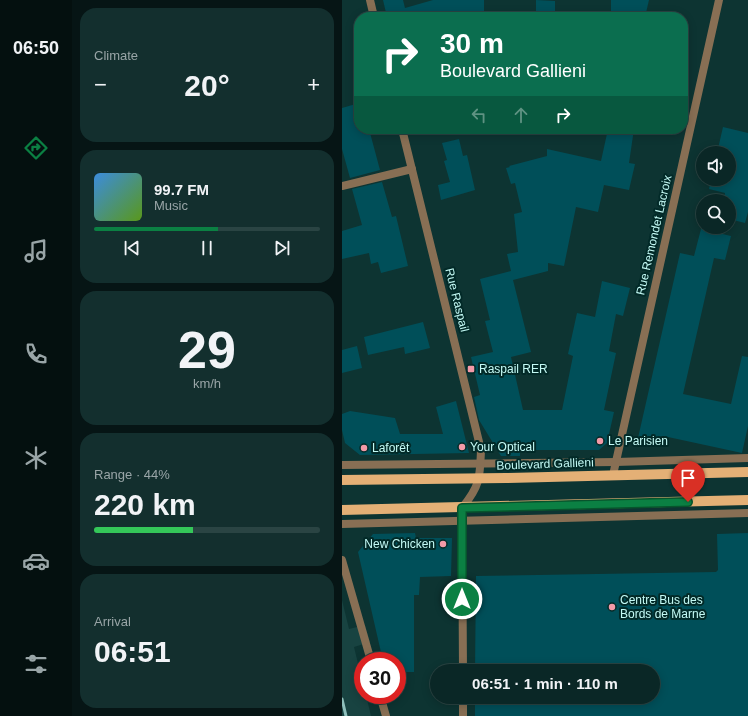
<!DOCTYPE html>
<html lang="en">
<head>
<meta charset="utf-8">
<style>
	:root { --surface:#0a2726; --page:#132f2e; --text:#f1f3f6; --muted:#99a5a7; --line:#2a4443; --accent:#0b8043 }
	body { margin:0; font-family:Helvetica,sans-serif; background:var(--page); color:var(--text); height:100vh; display:flex; flex-direction:column; font-size:15px; white-space:nowrap }
	* { box-sizing:border-box; margin:0 }
	p { font-size:13px; color:var(--muted) }
	.icon { flex:none; width:22px; height:22px; fill:none; stroke:currentColor; stroke-width:2; stroke-linecap:round; stroke-linejoin:round }
	.map { position:relative; flex:1; overflow:hidden }
	.details { display:flex; flex-direction:column; gap:8px; padding:8px; background:#061515; width:270px }
	.details>* { flex:none }
	.guide { position:absolute; left:12px; top:12px; width:334px; height:122px; border-radius:16px; box-shadow:0 2px 10px #0003,0 0 0 1px var(--line); background:#0b6e4f; color:#fff; overflow:hidden }
	.buttons { position:absolute; left:354px; top:146px; display:grid; gap:8px }
	.buttons a { display:grid; place-items:center; width:40px; height:40px; border-radius:50%; background:var(--surface); box-shadow:0 2px 10px #0003,0 0 0 1px var(--line); font-size:20px }
	.speed { position:absolute; left:12px; top:652px; display:flex; gap:8px; font-size:20px; font-weight:700; text-align:center }
	.speed>* { display:grid; place-content:center; width:52px; height:52px; border-radius:50%; background:var(--surface); box-shadow:0 2px 10px #0003,0 0 0 1px var(--line); line-height:1 }
	.speed .limit { border:6px solid #d22; background:#fff; color:#111 }
	.pin { position:absolute; display:grid; place-items:center; width:34px; height:34px; color:#fff; margin:-41px -17px; border-radius:50% 50% 50% 0; rotate:-45deg; box-shadow:0 0 4px #0007 }
	.pin .icon { rotate:45deg }
	.me { position:absolute; width:44px; margin:-22px; rotate:0deg; stroke-linejoin:round; filter:drop-shadow(0 0 3px #0008) }
	.turn { display:flex; align-items:center; gap:14px; height:84px; padding:0 20px; font-size:18px }
	.turn .icon { width:52px; height:52px; stroke-width:2.5 }
	.turn b { display:block; font-size:28px; line-height:34px }
	.lanes { display:flex; align-items:center; height:38px; padding:0 20px; background:#0003; justify-content:center; gap:20px; direction:ltr }
	.lanes .off { opacity:.35 }
	.big { font-size:30px; font-weight:700; line-height:1.1 }
	.details .tile { flex:1; display:flex; flex-direction:column; justify-content:center; gap:6px; min-width:0; padding:0 14px; border-radius:16px; background:var(--page) }
	.details .dial { align-items:center; gap:0 }
	.dial b { font-size:52px; line-height:1 }
	.song { display:flex; align-items:center; gap:12px }
	.cover { width:48px; height:48px; border-radius:6px; background:linear-gradient(135deg,hsl(210 70% 55%),hsl(90 70% 35%)) }
	.played { height:4px; border-radius:2px; background:linear-gradient(90deg,var(--accent) 55%,var(--line) 55%) }
	.keys { display:flex; justify-content:space-around; direction:ltr }
	.heat { display:flex; justify-content:space-between; align-items:center; font-size:22px; direction:ltr }
	.charge { height:6px; border-radius:3px; background:linear-gradient(90deg,#34c759 44%,var(--line) 0) }
	.trip { position:absolute; left:88px; top:664px; width:230px; height:40px; border-radius:20px; background:var(--surface); box-shadow:0 2px 10px #0003,0 0 0 1px var(--line); font-weight:700; line-height:40px; text-align:center }
	main { display:flex; flex:1; min-height:0 }
	.tabs { display:flex; flex-direction:column; width:72px; justify-content:space-around; align-items:center; background:#04100f; color:var(--muted) }
	.tabs .icon { width:28px; height:28px }
	.tabs .active { color:var(--accent) }
	.tabs b { font-size:18px; color:var(--text) }
	.map>svg:first-child { display:block }
</style>
</head>
<body>
<main>
<nav class="tabs">
<b>06:50</b>
<svg class="icon active" aria-label="directions" viewBox="0 0 24 24"><path d="M12 3l9 9-9 9-9-9zM9 14v-3h6M13 9l2 2-2 2"/></svg>
<svg class="icon" aria-label="music" viewBox="0 0 24 24"><path d="M9 18V5l10-2v13"/><circle cx="6" cy="18" r="3"/><circle cx="16" cy="16" r="3"/></svg>
<svg class="icon" aria-label="phone" viewBox="0 0 24 24"><path d="M5 4h4l2 5-3 2q2 4 5 5l2-3 5 2v4C11 20 4 13 5 4z"/></svg>
<svg class="icon" aria-label="climate" viewBox="0 0 24 24"><path d="M12 3v18M4 7l16 10M4 17L20 7"/></svg>
<svg class="icon" aria-label="car" viewBox="0 0 24 24"><path d="M5 17H2v-5l4-1 3-4h7l3 4 3 1v5h-3M9 17h6M6 11h13"/><circle cx="7" cy="17" r="2"/><circle cx="17" cy="17" r="2"/></svg>
<svg class="icon" aria-label="filters" viewBox="0 0 24 24"><path d="M4 7h16M4 17h16"/><circle cx="9" cy="7" r="2"/><circle cx="15" cy="17" r="2"/></svg>
</nav>
<section class="details">
<div class="tile"><p>Climate</p>
<div class="heat"><a>−</a><b class="big">20°</b><a>+</a></div>
</div>
<div class="tile">
<div class="song"><i class="cover"></i><div><b>99.7 FM</b><p>Music</p></div></div>
<div class="played"></div>
<div class="keys"><svg class="icon" aria-label="previous" viewBox="0 0 24 24"><path d="M18 5L8 12l10 7zM5 5v14"/></svg><svg class="icon" aria-label="pause" viewBox="0 0 24 24"><path d="M8 5v14M16 5v14"/></svg><svg class="icon" aria-label="next" viewBox="0 0 24 24"><path d="M6 5l10 7-10 7zM19 5v14"/></svg></div>
</div>
<div class="tile dial"><b>29</b><p>km/h</p></div>
<div class="tile"><p>Range · 44%</p><b class="big">220 km</b><div class="charge"></div></div>
<div class="tile"><p>Arrival</p><b class="big">06:51</b></div>
</section>
<div class="map">
<svg width="406" height="716" viewBox="0 0 406 716">
	<rect width="100%" height="100%" fill="#0d3432"/>
	<path fill="#184341" d="M0,600L7,629L23,625L28,642L12,647L21,684V695H24L29,716H0Z"/>
	<g fill="#004f59">
		<path d="M41,0H61L63,8L91,0H142V12L45,17Z"/>
		<path d="M194,0L213,1V17H194Z"/>
		<path d="M269,0H307L303,17H269Z"/>
		<path d="M17,103V129H27L38,170L8,178L0,149V108Z"/>
		<path d="M381,127L406,133V212L403,223L387,219V201H382L383,193L367,189L369,179H387V153H375Z"/>
		<path d="M266,129H292L287,163L293,164L287,190L262,185L256,212L234,207L222,266L206,263V271L171,280L189,352L169,357L181,410H220L231,356L226,354L235,313L253,317L260,281L288,288L281,316L274,314L267,351L274,353L262,410L272,412L265,443L257,450H178V456H159L137,420L132,397L138,395L129,357L151,352L143,321L148,320L138,279L169,271L165,254L176,252L172,214L180,212L173,183L169,184L164,168L168,167L167,166L205,156V149L259,161Z"/>
		<path d="M117,139L121,156L125,155L133,190L99,200L96,185L108,182L102,161L105,160L100,143Z"/>
		<path d="M40,182L50,217L54,216L66,266L39,273L36,262L29,264L27,253L0,259V231L20,225L10,189Z"/>
		<path d="M359,229L389,236L383,260L372,258L341,394L389,404L400,356L406,357V426L400,453L326,437L324,444L296,438L338,253L352,256Z"/>
		<path d="M81,322L88,348L63,354L62,347L26,355L22,337Z"/>
		<path d="M15,346L20,368L0,373V350Z"/>
		<path d="M114,401L127,453L18,455L3,443L0,430V414L8,411L53,418L58,434H101L94,407Z"/>
		<path d="M73,533L74,538H110L109,576L78,577L77,595H72V672H55V661H41L16,552L31,534Z"/>
		<path d="M406,533V716H133V697H311V671H133L134,576L374,572L376,570L375,534Z"/>
	</g>
	<g fill="none" stroke-linecap="round" stroke-linejoin="round">
		<g stroke="#886f54" stroke-width="8">
			<path d="M0,465L274,462L406,458"/>
			<path d="M0,524L406,513"/>
		</g>
		<g stroke="#886f54" stroke-width="8">
			<path d="M0,560L29,661"/>
			<path d="M38,695L44,716"/>
		</g>
		<g stroke="#886f54" stroke-width="8">
			<path d="M28,0L32,17"/>
			<path d="M60,129L139,450C138,478 138,486 120,508L121,671"/>
			<path d="M0,186L70,169"/>
			<path d="M271,475L377,0"/>
			<path d="M121,697V716"/>
		</g>
		<g stroke="#e4b076" stroke-width="10">
			<path d="M0,480L164,478L406,472"/>
			<path d="M0,510L406,500"/>
		</g>
		<path stroke="#8ebfbb" stroke-width="3" d="M0,699L4,716"/>
	</g>
	<g fill="none" stroke-linecap="round" stroke-linejoin="round">
		<g stroke="#07532c" stroke-width="10">
			<path id="route" d="M120,599V508L346,502"/>
		</g>
		<use href="#route" stroke="#0b8043" stroke-width="7"/>
	</g>
	<g fill="#f39aa8" stroke="#022a28" stroke-width="1.5">
		<rect x="125" y="365" width="8" height="8" rx="2"/>
		<circle cx="258" cy="441" r="4"/>
		<circle cx="120" cy="447" r="4"/>
		<circle cx="22" cy="448" r="4"/>
		<circle cx="101" cy="544" r="4"/>
		<circle cx="270" cy="607" r="4"/>
	</g>
	<g text-anchor="middle" stroke-width="4" stroke-linejoin="round" paint-order="stroke">
		<g font-size="12" fill="#c4faf5" stroke="#022a28">
			<text transform="translate(312 235) rotate(-77)" y="4">Rue Remondet Lacroix</text>
			<text transform="translate(115 300) rotate(76)" y="4">Rue Raspail</text>
			<text transform="translate(203 464) rotate(-2)" y="4">Boulevard Gallieni</text>
		</g>
		<g font-size="12" fill="#c4faf5" stroke="#022a28" text-anchor="start">
			<text x="137" y="373">Raspail RER</text>
			<text x="266" y="445">Le Parisien</text>
			<text x="128" y="451">Your Optical</text>
			<text x="30" y="452">Laforêt</text>
			<text x="93" y="548" text-anchor="end">New Chicken</text>
			<text x="278" y="604">Centre Bus des<tspan x="278" dy="14">Bords de Marne</tspan></text>
		</g>
	</g>
</svg>
<div class="buttons">
<a><svg class="icon" aria-label="sound" viewBox="0 0 24 24"><path d="M4 9h4l5-4v14l-5-4H4zM17 9q2 3 0 6"/></svg></a>
<a><svg class="icon" aria-label="search" viewBox="0 0 24 24"><circle cx="10" cy="10" r="6"/><path d="M15 15l6 6"/></svg></a>
</div>
<div class="speed"><div class="limit">30</div></div>
<div class="pin" style="left:346px;top:502px;background:#d93025"><svg class="icon" aria-label="arrive" viewBox="0 0 24 24"><path d="M6 21V4h12l-3 4 3 4H6"/></svg></div>
<svg class="me" style="left:120px;top:599px" viewBox="-20 -20 40 40"><circle r="17" fill="#0b8043" stroke="#fff" stroke-width="3"/><path d="M0-11L8 9 0 5-8 9z" fill="#fff"/></svg>
<div class="trip">06:51 · 1 min · 110 m</div>
<div class="guide">
<div class="turn"><svg class="icon" aria-label="right" viewBox="0 0 24 24"><path d="M7 20v-9h11M14 6l5 5-5 5"/></svg><div><b>30 m</b>Boulevard Gallieni</div></div>
<div class="lanes"><svg class="icon off" aria-label="left" viewBox="0 0 24 24"><path d="M17 20v-9H6M10 6l-5 5 5 5"/></svg><svg class="icon off" aria-label="ahead" viewBox="0 0 24 24"><path d="M12 20V5M6 11l6-6 6 6"/></svg><svg class="icon" aria-label="right" viewBox="0 0 24 24"><path d="M7 20v-9h11M14 6l5 5-5 5"/></svg></div>
</div>
</div>
</main>
</body>
</html>
